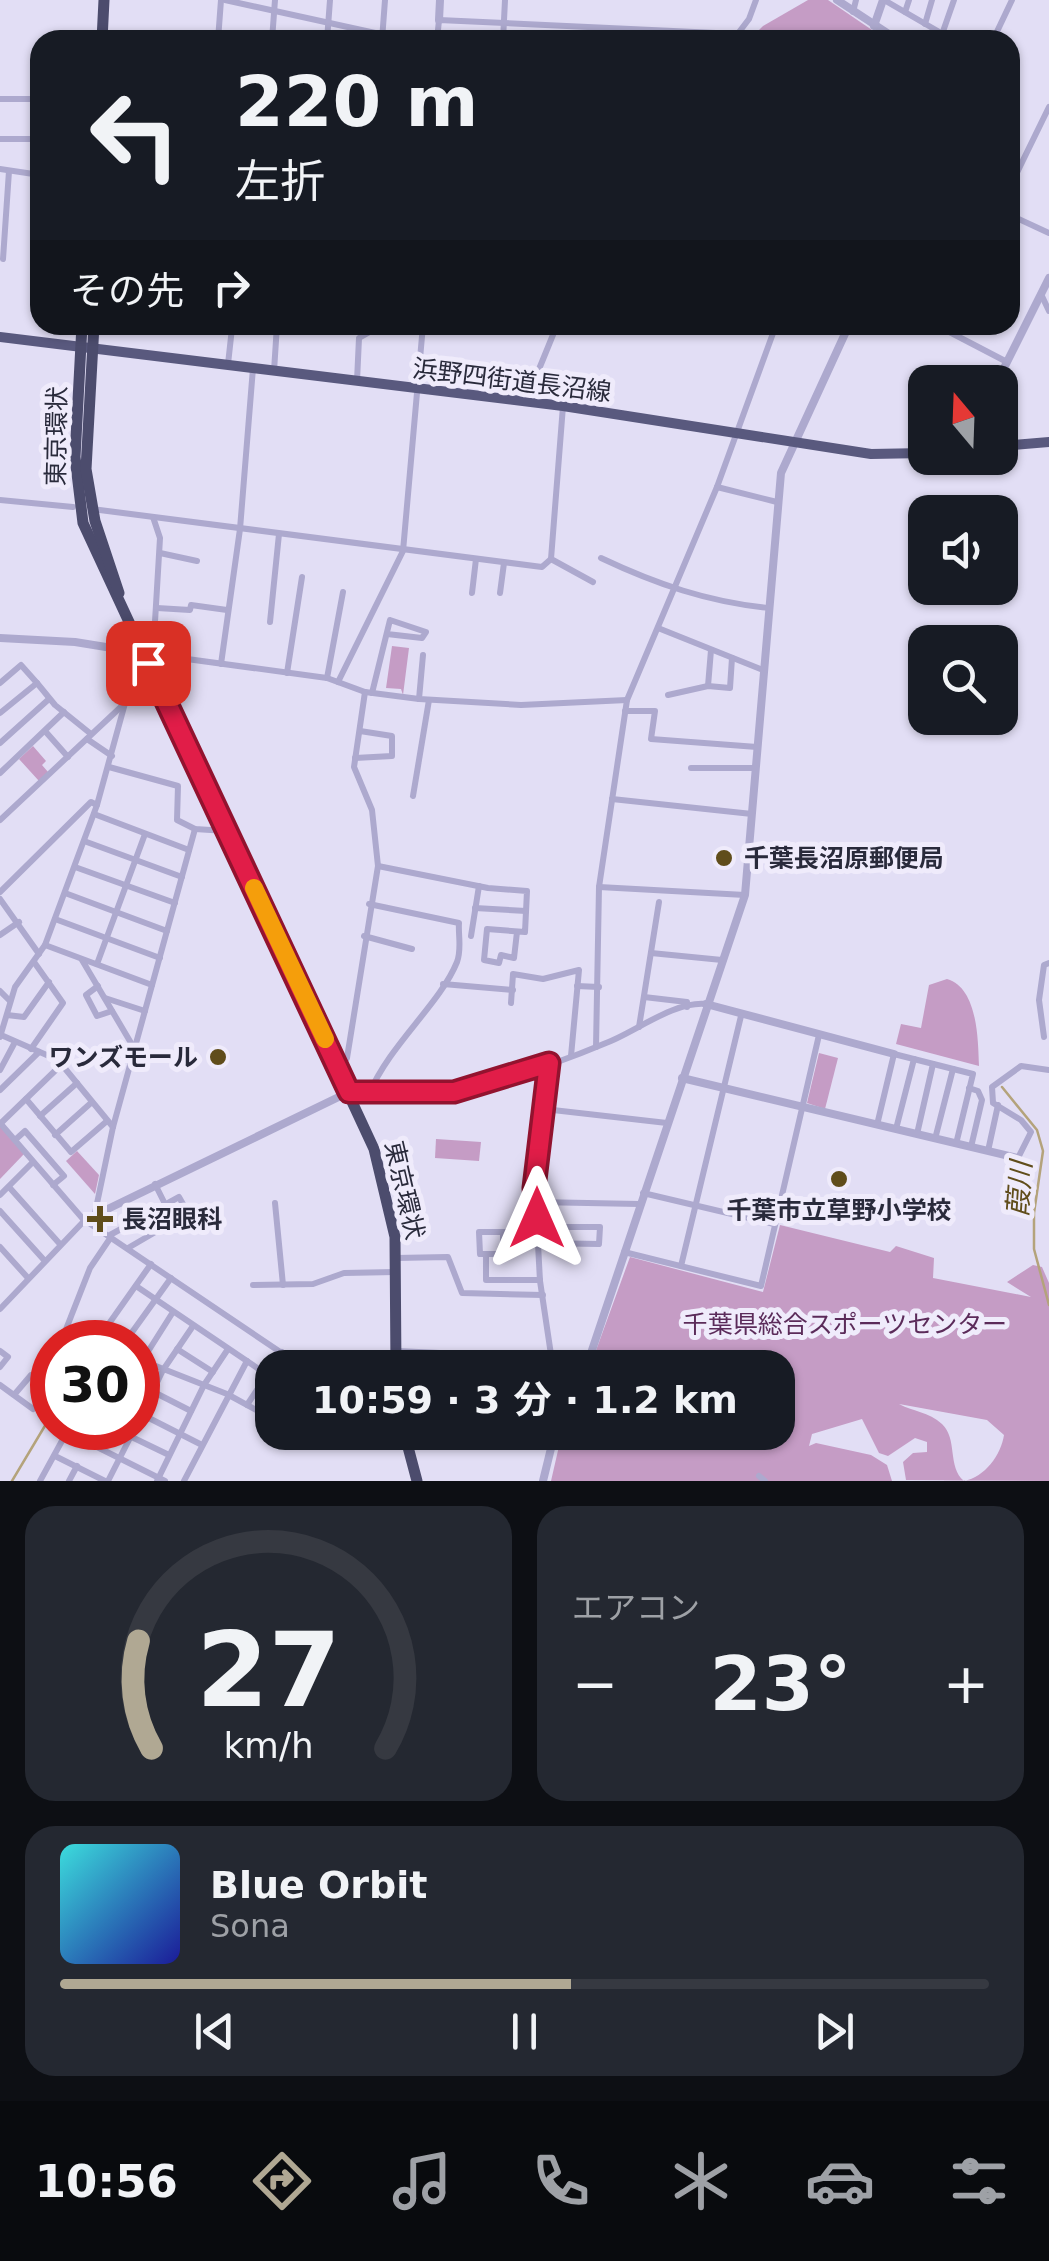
<!DOCTYPE html>
<html lang="ja">
<head>
<meta charset="utf-8">
<style>
	:root { --surface:#171b24; --page:#242831; --text:#f1f3f6; --muted:#9ea1a6; --line:#363941; --accent:#b0a893 }
	body { margin:0; font-family:"DejaVu Sans","Noto Sans JP",sans-serif; background:var(--page); color:var(--text); height:100vh; display:flex; flex-direction:column; font-size:38px; white-space:nowrap }
	* { box-sizing:border-box; margin:0 }
	p { font-size:32px; color:var(--muted) }
	.icon { flex:none; width:55px; height:55px; fill:none; stroke:currentColor; stroke-width:2; stroke-linecap:round; stroke-linejoin:round }
	.map { position:relative; height:1481px; overflow:hidden }
	.details { display:flex; flex-direction:column; gap:25px; padding:25px; background:#0d0f14; flex:1 }
	.details>* { flex:none }
	.banner { position:absolute; left:30px; top:30px; width:990px; height:305px; border-radius:30px; box-shadow:0 2px 8px #0004; background:#171b24; color:var(--text); overflow:hidden }
	.needle { width:65px; rotate:341deg }
	.controls { position:absolute; left:908px; top:365px; display:grid; gap:20px }
	.controls a { display:grid; place-items:center; width:110px; height:110px; border-radius:20px; background:var(--surface); box-shadow:0 2px 8px #0004; font-size:50px }
	.speed { position:absolute; left:30px; top:1320px; display:flex; gap:20px; font-size:50px; font-weight:700; text-align:center }
	.speed>* { display:grid; place-content:center; width:130px; height:130px; border-radius:50%; background:var(--surface); box-shadow:0 2px 8px #0004; line-height:1 }
	.speed .limit { border:15px solid #d22; background:#fff; color:#111 }
	.pin { position:absolute; display:grid; place-items:center; width:85px; height:85px; color:#fff; margin:-42px; border-radius:20px; box-shadow:0 5px 15px #0006 }
	.me { position:absolute; width:110px; margin:-55px; rotate:0deg; stroke-linejoin:round; filter:drop-shadow(0 0 8px #0008) }
	.turn { display:flex; align-items:center; gap:35px; height:210px; padding:0 40px; font-size:45px }
	.turn .icon { width:130px; height:130px; stroke-width:2.5 }
	.turn b { display:block; font-size:70px; line-height:85px }
	.then { display:flex; align-items:center; height:95px; padding:0 40px; background:#0003; gap:20px; font-size:38px }
	.big { font-size:75px; font-weight:700; line-height:1.1 }
	.details .widget { flex:1; display:flex; flex-direction:column; justify-content:center; gap:15px; min-width:0; padding:0 35px; border-radius:30px; background:var(--page) }
	.details .dial { align-items:center; gap:0 }
	.dial svg { height:260px; overflow:visible; fill:none; stroke:var(--line); stroke-width:7; stroke-linecap:round; text-anchor:middle }
	.dial text { fill:var(--text); stroke:none }
	.song { display:flex; align-items:center; gap:30px }
	.cover { width:120px; height:120px; border-radius:15px; background:linear-gradient(135deg,hsl(180 70% 55%),hsl(240 70% 35%)) }
	.played { height:10px; border-radius:5px; background:linear-gradient(90deg,var(--accent) 55%,var(--line) 55%) }
	.keys { display:flex; justify-content:space-around; direction:ltr }
	.heat { display:flex; justify-content:space-between; align-items:center; font-size:55px; direction:ltr }
	.details .tiles { flex:1; display:grid; gap:25px; grid-template-columns:1fr 1fr }
	.widget:last-child { grid-column:span 2 }
	.trip { position:absolute; left:255px; top:1350px; width:540px; height:100px; border-radius:30px; background:var(--surface); box-shadow:0 2px 8px #0004; font-weight:700; line-height:100px; text-align:center }
	.dock { display:flex; height:160px; justify-content:space-around; align-items:center; background:#090b0e; color:var(--muted) }
	.dock .icon { width:70px; height:70px }
	.dock .current { color:var(--accent) }
	.dock b { font-size:45px; color:var(--text) }
	.map>svg:first-child { display:block }
</style>
</head>
<body>
<div class="map">
<svg width="1049" height="1481" viewBox="0 0 1049 1481">
	<rect width="100%" height="100%" fill="#e2def5"/>
	<g fill="#c59cc5" fill-rule="evenodd">
		<path d="M808,0H828L872,30L865,40H749L763,26Z"/>
		<path d="M392,646L409,648L403,695L401,689L386,688Z"/>
		<path d="M33,746L46,761L42,765L48,772L39,781L19,759Z"/>
		<path d="M947,979C978,988 978,1040 979,1066L896,1044L901,1024L921,1028L929,985Z"/>
		<path d="M819,1053L838,1058L825,1109L807,1103Z"/>
		<path d="M0,1126L24,1154L0,1179Z"/>
		<path d="M436,1139L481,1142L479,1161L435,1158Z"/>
		<path d="M77,1151L99,1175L95,1194L66,1161Z"/>
		<path d="M780,1225L890,1252L896,1246L934,1258L933,1278L1031,1297L1007,1282L1033,1265L1042,1267L1049,1283V1481L906,1480L903,1462L913,1453L927,1452V1442L915,1438L888,1456L879,1453L862,1419L812,1434L809,1446L816,1443L871,1455L887,1465L892,1481H551L562,1433L778,1432V1368L590,1367L630,1257L763,1292ZM899,1404L987,1420L1004,1435C1001,1455 985,1477 964,1481C947,1467 958,1439 942,1424C929,1412 912,1411 899,1404Z"/>
	</g>
	<g fill="none" stroke-linecap="round" stroke-linejoin="round">
		<g stroke="#b4a37b" stroke-width="2.5">
			<path d="M1002,1087L1037,1130L1043,1151L1034,1213V1249L1049,1305"/>
			<path d="M12,1481L52,1414"/>
		</g>
		<g stroke="#ada9ce" stroke-width="6">
			<path d="M225,0L407,40"/>
			<path d="M884,0L941,33"/>
			<path d="M853,12L856,0"/>
			<path d="M905,12L909,0"/>
			<path d="M925,24L932,0"/>
			<path d="M218,40L221,0"/>
			<path d="M272,40L275,0"/>
			<path d="M327,40L330,0"/>
			<path d="M382,40L385,0"/>
			<path d="M437,40L439,20L737,34"/>
			<path d="M503,40L505,0"/>
			<path d="M733,40L749,19L756,0"/>
			<path d="M940,40L954,0"/>
			<path d="M993,40L1012,0"/>
			<path d="M0,99H40"/>
			<path d="M0,139H40"/>
			<path d="M0,169L40,175"/>
			<path d="M1010,187L1049,107"/>
			<path d="M1010,215L1049,233"/>
			<path d="M3,259L9,171"/>
			<path d="M1041,294L1049,311"/>
			<path d="M936,325L1007,362"/>
			<path d="M228,364L232,328"/>
			<path d="M274,371L277,325"/>
			<path d="M357,381L359,338L368,333V325"/>
			<path d="M526,401L557,325"/>
			<path d="M563,406L551,559L593,582"/>
			<path d="M717,487L777,502"/>
			<path d="M0,500L73,507"/>
			<path d="M92,509L542,567L551,559"/>
			<path d="M160,553L197,561"/>
			<path d="M601,558C656,584 708,602 769,608"/>
			<path d="M472,593L476,559"/>
			<path d="M500,593L504,563"/>
			<path d="M157,608L190,610L191,605L227,610"/>
			<path d="M270,622L279,534"/>
			<path d="M658,628L763,670"/>
			<path d="M153,655L160,538L153,517"/>
			<path d="M221,664L240,529L253,368"/>
			<path d="M287,673L302,577"/>
			<path d="M327,678L343,592"/>
			<path d="M338,682L403,551L423,325"/>
			<path d="M0,683L21,665L37,683"/>
			<path d="M708,686L711,650"/>
			<path d="M372,693L390,620L426,632L422,638L387,634"/>
			<path d="M668,695L708,686L730,688L732,658"/>
			<path d="M419,699L423,655"/>
			<path d="M625,711H655L651,739L757,747"/>
			<path d="M0,713L37,683L55,705L91,734"/>
			<path d="M45,731L68,757"/>
			<path d="M87,739L112,756"/>
			<path d="M0,743L49,699"/>
			<path d="M355,758L392,756V736L360,731"/>
			<path d="M109,767L178,786L177,820L195,829L226,831"/>
			<path d="M691,768H755"/>
			<path d="M0,773L64,712"/>
			<path d="M413,796L429,700"/>
			<path d="M612,799L752,814"/>
			<path d="M94,814L189,850"/>
			<path d="M0,820L124,704"/>
			<path d="M84,841L182,877"/>
			<path d="M378,866L488,888L527,891L525,932L487,929L484,960L499,963L501,955L514,958L517,932"/>
			<path d="M75,867L175,903"/>
			<path d="M599,887L745,895"/>
			<path d="M0,892L91,802L97,805"/>
			<path d="M65,893L167,931"/>
			<path d="M0,899L39,954"/>
			<path d="M475,908L526,911"/>
			<path d="M55,919L160,958"/>
			<path d="M0,935L19,922"/>
			<path d="M364,936L412,949"/>
			<path d="M471,936L479,886"/>
			<path d="M45,945L152,985"/>
			<path d="M651,953L722,960"/>
			<path d="M82,960L134,1048"/>
			<path d="M97,964L145,834"/>
			<path d="M443,984L513,990"/>
			<path d="M98,986L86,995L97,1016L112,1011"/>
			<path d="M577,986L599,987"/>
			<path d="M0,991L10,1001"/>
			<path d="M644,997L687,1002V1007"/>
			<path d="M105,998L145,1011"/>
			<path d="M511,1003L513,974L543,979L579,970L571,1056"/>
			<path d="M7,1015L24,1017L49,982"/>
			<path d="M639,1027L659,902"/>
			<path d="M1,1035L58,1060L113,1127"/>
			<path d="M0,1037L15,987L45,945L97,805L135,667L143,653L327,678L365,692L419,699L521,705L627,700"/>
			<path d="M1044,1037L1039,1000L1044,965L1049,963"/>
			<path d="M596,1047L599,887L627,700L717,487L776,325"/>
			<path d="M31,1049L63,1003L34,962"/>
			<path d="M549,1063L535,1188L540,1281L553,1368"/>
			<path d="M0,1070L15,1042"/>
			<path d="M339,1070L347,1058L378,866L372,810L354,767L365,692"/>
			<path d="M969,1088L978,1091L982,1100L971,1147"/>
			<path d="M0,1090L39,1052"/>
			<path d="M349,1092C438,1104 525,1077 606,1043C635,1032 674,1001 706,1004"/>
			<path d="M369,1094C390,1044 440,1004 457,962C462,949 458,935 459,923L369,904"/>
			<path d="M26,1099L71,1152L107,1121"/>
			<path d="M544,1109L667,1123"/>
			<path d="M40,1116L77,1083"/>
			<path d="M0,1123L83,1219L304,1368"/>
			<path d="M1,1123L62,1064"/>
			<path d="M877,1125L894,1054L973,1074L956,1144"/>
			<path d="M896,1129L914,1059"/>
			<path d="M917,1134L933,1064"/>
			<path d="M55,1135L92,1102"/>
			<path d="M935,1139L953,1069"/>
			<path d="M15,1140L25,1131L64,1176L53,1185"/>
			<path d="M988,1151L998,1105"/>
			<path d="M1018,1158L1031,1132L1021,1120L993,1103L992,1087L1021,1066L1049,1070"/>
			<path d="M155,1184L165,1204"/>
			<path d="M9,1187L59,1243"/>
			<path d="M643,1193L774,1224"/>
			<path d="M0,1195L33,1162"/>
			<path d="M536,1202L639,1204"/>
			<path d="M275,1203L283,1285"/>
			<path d="M0,1211L44,1260"/>
			<path d="M95,1213L113,1127L195,829"/>
			<path d="M538,1227H600L599,1244L539,1243"/>
			<path d="M503,1232V1254H480L479,1232H538"/>
			<path d="M110,1235L179,1197L188,1213L128,1248"/>
			<path d="M0,1247L28,1278"/>
			<path d="M624,1252L761,1286L819,1035"/>
			<path d="M486,1254V1280H540"/>
			<path d="M396,1258L448,1257L462,1293L543,1295"/>
			<path d="M681,1266L741,1016"/>
			<path d="M253,1285L313,1284L344,1273L395,1272"/>
			<path d="M136,1286L266,1374"/>
			<path d="M0,1309L85,1220"/>
			<path d="M61,1342L90,1268L111,1237"/>
			<path d="M96,1342L151,1264"/>
			<path d="M125,1342L171,1278"/>
			<path d="M177,1349L213,1372"/>
			<path d="M0,1351L8,1357L0,1367"/>
			<path d="M397,1351L588,1360"/>
			<path d="M138,1359L227,1394L267,1416L272,1407"/>
			<path d="M142,1361L173,1312"/>
			<path d="M138,1384L191,1411"/>
			<path d="M0,1385L33,1409L52,1387L31,1375L14,1395"/>
			<path d="M247,1405L282,1352"/>
			<path d="M141,1414L202,1445"/>
			<path d="M138,1422L163,1370L193,1326"/>
			<path d="M113,1428L169,1455"/>
			<path d="M67,1432L165,1481"/>
			<path d="M55,1456L105,1481"/>
			<path d="M759,1476L765,1481"/>
			<path d="M40,1481L69,1428"/>
			<path d="M69,1481L77,1466"/>
			<path d="M108,1481L135,1428"/>
			<path d="M157,1481L204,1385L228,1349"/>
			<path d="M184,1481L247,1361"/>
		</g>
		<g stroke="#ada9ce" stroke-width="8">
			<path d="M837,0L898,40"/>
			<path d="M439,20L440,0"/>
			<path d="M874,26L883,0"/>
			<path d="M997,382L1049,278"/>
			<path d="M0,638L75,642L143,653"/>
			<path d="M706,1004L894,1054"/>
			<path d="M682,1078L1018,1158"/>
			<path d="M85,1220L349,1092"/>
			<path d="M586,1368L745,895L781,473L849,325"/>
			<path d="M543,1481L555,1432"/>
		</g>
		<g stroke="#59597e" stroke-width="10">
			<path d="M0,337L563,406L871,454L925,453"/>
			<path d="M1000,446L1049,442"/>
		</g>
		<g stroke="#4c4c6d" stroke-width="11">
			<path d="M102,40L104,0"/>
			<path d="M82,325L75,457L83,523L374,1149L395,1237L396,1368"/>
			<path d="M94,325L86,469L95,521L119,593"/>
			<path d="M404,1432L417,1481"/>
		</g>
	</g>
	<g fill="none" stroke-linecap="round" stroke-linejoin="round">
		<g stroke="#92132f" stroke-width="25">
			<path id="route" d="M148,663L349,1092H454L549,1063L534,1188L537,1218"/>
		</g>
		<use href="#route" stroke="#e11d48" stroke-width="18"/>
		<path stroke="#f59e0b" stroke-width="18" d="M254,888L325,1039"/>
	</g>
	<g fill="#604d1b" stroke="#efebfb" stroke-width="4">
		<circle cx="724" cy="858" r="10"/>
		<circle cx="218" cy="1057" r="10"/>
		<circle cx="839" cy="1179" r="10"/>
		<path d="M95 1204h10v10h10v10h-10v10h-10v-10h-10v-10h10z"/>
	</g>
	<g text-anchor="middle" stroke-width="10" stroke-linejoin="round" paint-order="stroke">
		<g font-size="25" fill="#292a3b" stroke="#efebfb">
			<text transform="translate(512 380) rotate(7)" y="9">浜野四街道長沼線</text>
			<text transform="translate(56 436) rotate(-89)" y="9">東京環状</text>
			<text transform="translate(405 1190) rotate(77)" y="9">東京環状</text>
		</g>
		<g font-size="25" font-weight="bold" fill="#292a3b" stroke="#efebfb" text-anchor="start">
			<text x="744" y="867">千葉長沼原郵便局</text>
			<text x="198" y="1066" text-anchor="end">ワンズモール</text>
			<text x="839" y="1219" text-anchor="middle">千葉市立草野小学校</text>
			<text x="122" y="1228">長沼眼科</text>
		</g>
		<g font-size="25" fill="#5b2b5a" stroke="#efebfb">
			<text x="845" y="1333">千葉県総合スポーツセンター</text>
		</g>
		<g font-size="28" font-style="italic" fill="#604d1b" stroke="#efebfb">
			<text transform="translate(1019 1189) rotate(-86)" y="10">葭川</text>
		</g>
	</g>
</svg>
<div class="controls">
<a><svg class="needle" viewBox="-14 -14 28 28"><path d="M0-13l5 13h-10z" fill="#e53935"/><path d="M0 13l5-13h-10z" fill="#9ea1a6"/></svg></a>
<a><svg class="icon" aria-label="sound" viewBox="0 0 24 24"><path d="M4 9h4l5-4v14l-5-4H4zM17 9q2 3 0 6"/></svg></a>
<a><svg class="icon" aria-label="search" viewBox="0 0 24 24"><circle cx="10" cy="10" r="6"/><path d="M15 15l6 6"/></svg></a>
</div>
<div class="speed"><div class="limit">30</div></div>
<div class="pin" style="left:148px;top:663px;background:#d93025"><svg class="icon" aria-label="arrive" viewBox="0 0 24 24"><path d="M6 21V4h12l-3 4 3 4H6"/></svg></div>
<svg class="me" style="left:537px;top:1218px" viewBox="-20 -20 40 40"><path d="M0-17L14 15 0 8-14 15z" fill="#e11d48" stroke="#fff" stroke-width="4"/></svg>
<div class="trip">10:59 · 3 分 · 1.2 km</div>
<div class="banner">
<div class="turn"><svg class="icon" aria-label="left" viewBox="0 0 24 24"><path d="M17 20v-9H6M10 6l-5 5 5 5"/></svg><div><b>220 m</b>左折</div></div>
<div class="then">その先<svg class="icon" aria-label="right" viewBox="0 0 24 24"><path d="M7 20v-9h11M14 6l5 5-5 5"/></svg></div>
</div>
</div>
<section class="details">
<div class="tiles">
<div class="widget dial"><svg viewBox="0 0 100 80">
<path d="M14 69A42 42 0 1 1 86 69"/>
<path d="M14 69A42 42 0 0 1 10 36" stroke="#b0a893"/>
<text x="50" y="56" font-size="32" font-weight="700">27</text>
<text x="50" y="72" font-size="11">km/h</text>
</svg></div>
<div class="widget"><p>エアコン</p>
<div class="heat"><a>−</a><b class="big">23°</b><a>+</a></div>
</div>
<div class="widget">
<div class="song"><i class="cover"></i><div><b>Blue Orbit</b><p>Sona</p></div></div>
<div class="played"></div>
<div class="keys"><svg class="icon" aria-label="previous" viewBox="0 0 24 24"><path d="M18 5L8 12l10 7zM5 5v14"/></svg><svg class="icon" aria-label="pause" viewBox="0 0 24 24"><path d="M8 5v14M16 5v14"/></svg><svg class="icon" aria-label="next" viewBox="0 0 24 24"><path d="M6 5l10 7-10 7zM19 5v14"/></svg></div>
</div>
</div>
</section>
<nav class="dock">
<b>10:56</b>
<svg class="icon current" aria-label="directions" viewBox="0 0 24 24"><path d="M12 3l9 9-9 9-9-9zM9 14v-3h6M13 9l2 2-2 2"/></svg>
<svg class="icon" aria-label="music" viewBox="0 0 24 24"><path d="M9 18V5l10-2v13"/><circle cx="6" cy="18" r="3"/><circle cx="16" cy="16" r="3"/></svg>
<svg class="icon" aria-label="phone" viewBox="0 0 24 24"><path d="M5 4h4l2 5-3 2q2 4 5 5l2-3 5 2v4C11 20 4 13 5 4z"/></svg>
<svg class="icon" aria-label="climate" viewBox="0 0 24 24"><path d="M12 3v18M4 7l16 10M4 17L20 7"/></svg>
<svg class="icon" aria-label="car" viewBox="0 0 24 24"><path d="M5 17H2v-5l4-1 3-4h7l3 4 3 1v5h-3M9 17h6M6 11h13"/><circle cx="7" cy="17" r="2"/><circle cx="17" cy="17" r="2"/></svg>
<svg class="icon" aria-label="filters" viewBox="0 0 24 24"><path d="M4 7h16M4 17h16"/><circle cx="9" cy="7" r="2"/><circle cx="15" cy="17" r="2"/></svg>
</nav>
</body>
</html>
